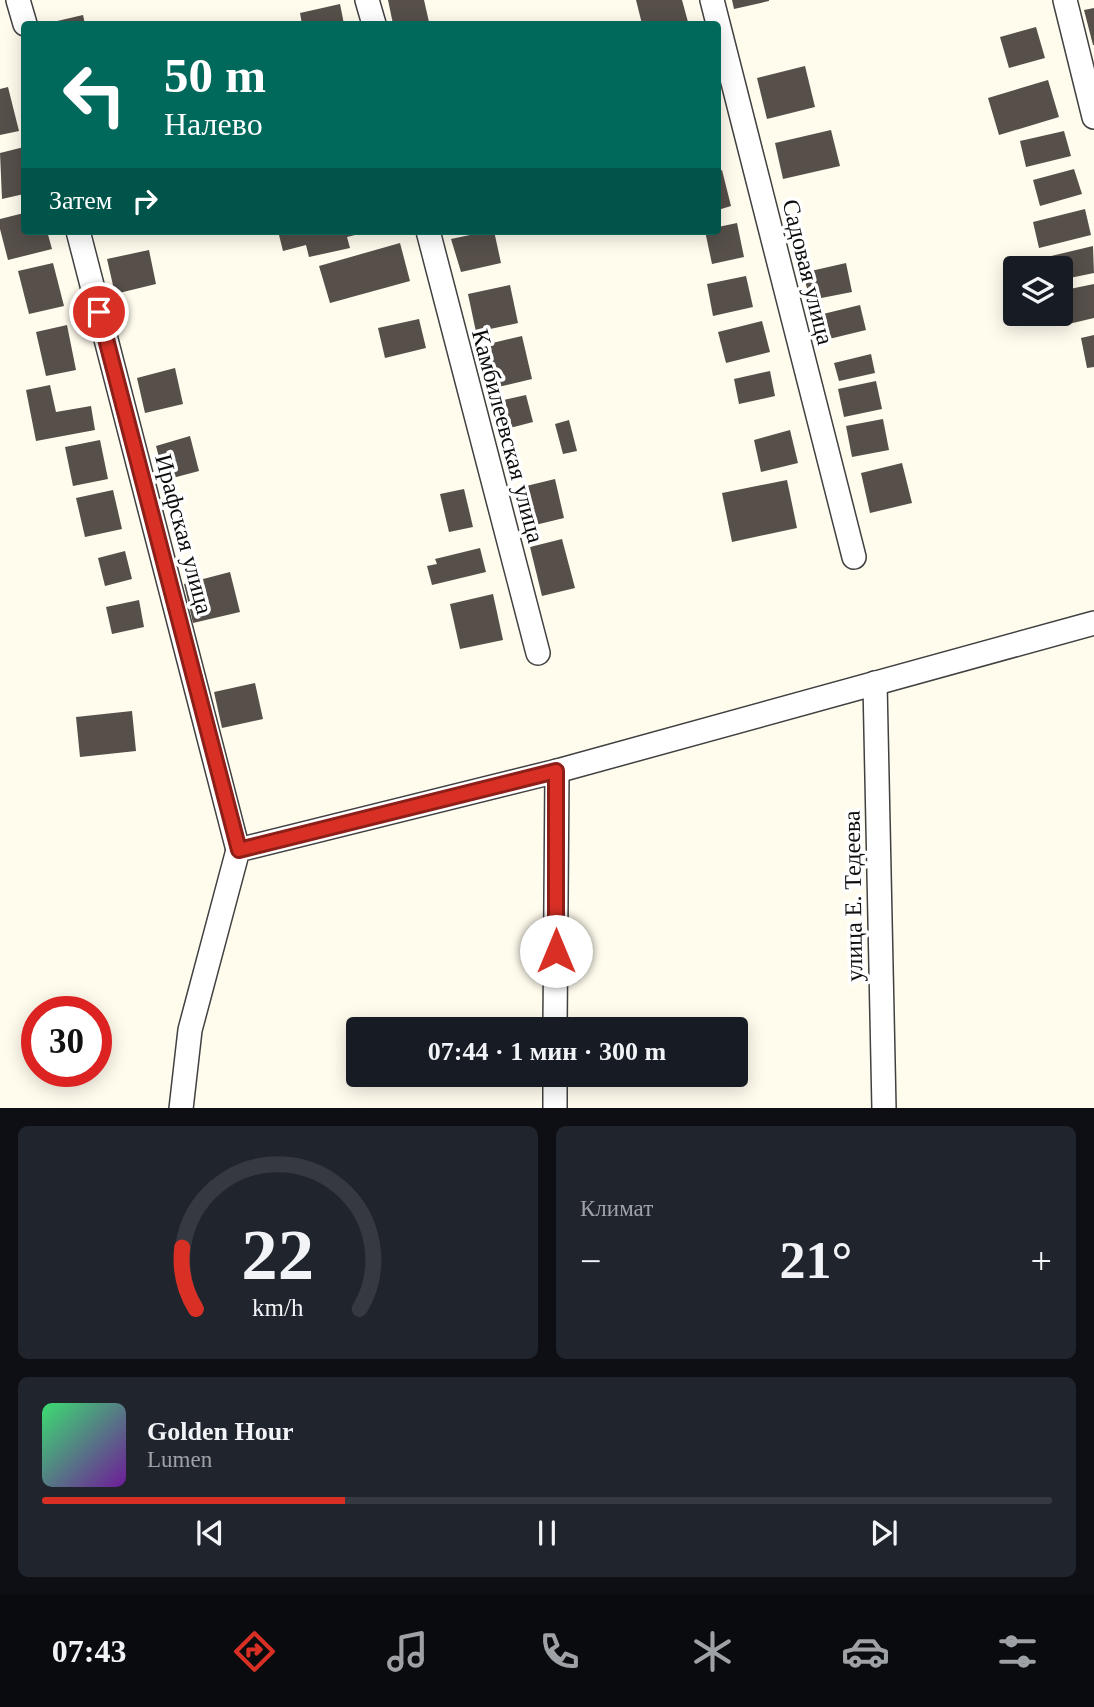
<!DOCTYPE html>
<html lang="ru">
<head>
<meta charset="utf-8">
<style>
	:root { --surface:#171b24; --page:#20242c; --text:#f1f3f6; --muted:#9ea1a6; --line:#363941; --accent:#d93025 }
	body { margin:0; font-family:Georgia,serif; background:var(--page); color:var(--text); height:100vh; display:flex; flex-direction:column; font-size:26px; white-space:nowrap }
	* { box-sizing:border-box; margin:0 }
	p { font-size:23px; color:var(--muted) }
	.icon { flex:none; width:38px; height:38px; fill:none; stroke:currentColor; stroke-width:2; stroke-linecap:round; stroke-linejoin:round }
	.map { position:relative; height:1108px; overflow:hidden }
	.side { display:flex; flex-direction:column; gap:18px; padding:18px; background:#0d0f14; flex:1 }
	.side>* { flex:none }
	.banner { position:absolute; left:21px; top:21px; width:700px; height:214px; border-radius:7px; box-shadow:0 4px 18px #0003; background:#00695c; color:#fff; overflow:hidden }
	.fabs { position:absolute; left:1003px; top:256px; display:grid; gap:14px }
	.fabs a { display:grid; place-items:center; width:70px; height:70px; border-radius:7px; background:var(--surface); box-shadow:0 4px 18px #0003; font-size:35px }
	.speed { position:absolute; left:21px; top:996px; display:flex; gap:14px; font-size:35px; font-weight:700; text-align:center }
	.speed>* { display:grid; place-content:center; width:91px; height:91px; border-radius:50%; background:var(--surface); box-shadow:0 4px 18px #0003; line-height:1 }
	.speed .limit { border:10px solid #d22; background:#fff; color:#111 }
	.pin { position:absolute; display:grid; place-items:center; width:60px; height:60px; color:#fff; margin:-30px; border:4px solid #fff; border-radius:50%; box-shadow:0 2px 7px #0007 }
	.me { position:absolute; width:77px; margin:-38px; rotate:0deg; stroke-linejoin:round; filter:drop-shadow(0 0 5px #0008) }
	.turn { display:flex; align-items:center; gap:24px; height:147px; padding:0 28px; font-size:32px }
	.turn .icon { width:91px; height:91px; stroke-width:2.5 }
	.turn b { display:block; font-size:49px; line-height:60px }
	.then { display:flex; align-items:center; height:66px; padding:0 28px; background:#0003; gap:14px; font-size:26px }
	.big { font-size:52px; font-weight:600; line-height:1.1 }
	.side .tile { flex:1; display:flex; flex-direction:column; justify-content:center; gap:10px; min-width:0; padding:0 24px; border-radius:10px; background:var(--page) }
	.side .dial { align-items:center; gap:0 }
	.dial svg { height:182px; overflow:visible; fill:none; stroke:var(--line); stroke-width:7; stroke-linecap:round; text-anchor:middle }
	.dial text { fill:var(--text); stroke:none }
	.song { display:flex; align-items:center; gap:21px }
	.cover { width:84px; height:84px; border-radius:10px; background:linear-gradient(135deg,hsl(140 70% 55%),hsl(280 70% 35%)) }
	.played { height:7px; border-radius:4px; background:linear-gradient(90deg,var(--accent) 30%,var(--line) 30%) }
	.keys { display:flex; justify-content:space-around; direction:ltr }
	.heat { display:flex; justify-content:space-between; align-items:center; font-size:38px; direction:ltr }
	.side .tiles { flex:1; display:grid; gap:18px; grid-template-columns:1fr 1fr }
	.tile:last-child { grid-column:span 2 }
	.trip { position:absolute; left:346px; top:1017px; width:402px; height:70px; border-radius:7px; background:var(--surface); box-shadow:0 4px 18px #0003; font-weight:600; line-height:70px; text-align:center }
	.tab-bar { display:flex; height:112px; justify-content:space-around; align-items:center; background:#090b0e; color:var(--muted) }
	.tab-bar .icon { width:49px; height:49px }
	.tab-bar .on { color:var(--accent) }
	.tab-bar b { font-size:32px; color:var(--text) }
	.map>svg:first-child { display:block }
</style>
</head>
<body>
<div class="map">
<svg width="1094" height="1109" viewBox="0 0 1094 1109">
	<rect width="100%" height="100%" fill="#fffcee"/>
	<g fill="#564f4a">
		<path d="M388,0H424L429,22L393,24Z"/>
		<path d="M636,0H682L688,22L679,24H642Z"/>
		<path d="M732,0H769V1L734,9Z"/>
		<path d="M340,4L344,24H302L300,13Z"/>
		<path d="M1094,8V45H1093L1084,10Z"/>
		<path d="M83,15L85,24H53V22Z"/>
		<path d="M1036,27L1045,58L1009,68L1000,37Z"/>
		<path d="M805,66L815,107L767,119L757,78Z"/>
		<path d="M1048,80L1059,117L999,135L988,98Z"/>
		<path d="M8,87L19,131L0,135V89Z"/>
		<path d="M831,130L840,166L783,179L775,143Z"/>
		<path d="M1064,131L1071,156L1026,167L1020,141Z"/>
		<path d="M24,147V194L2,199L0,153Z"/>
		<path d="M1074,169L1082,194L1040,206L1033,180Z"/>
		<path d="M722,170L731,206L718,210V172Z"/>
		<path d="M1085,209L1091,235L1039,248L1033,222Z"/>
		<path d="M24,213V231H47L52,249L8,260L0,229V219Z"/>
		<path d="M737,223L744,257L712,264L705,231H718V227Z"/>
		<path d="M278,231H358L359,234L347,237L350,248L309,257L306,245L283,251Z"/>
		<path d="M489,231H494L501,263L461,272L451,239Z"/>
		<path d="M400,243L410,281L330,303L319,266Z"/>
		<path d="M1093,246L1094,273L1060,280V268H1049L1047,257Z"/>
		<path d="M149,250L156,284L115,294L107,259Z"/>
		<path d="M53,263L64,306L29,314L18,271Z"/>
		<path d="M846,263L852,292L811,300L802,273Z"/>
		<path d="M746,276L753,307L713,316L707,284Z"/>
		<path d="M1094,284V318L1060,326L1058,313H1060V291Z"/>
		<path d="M510,285L518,323L476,332L468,294Z"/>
		<path d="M860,305L866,330L829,339L823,314Z"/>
		<path d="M419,319L426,348L385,358L378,328Z"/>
		<path d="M762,321L770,352L726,363L718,332Z"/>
		<path d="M67,325L76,370L46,376L36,332Z"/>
		<path d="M1094,335V367L1087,368L1081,338Z"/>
		<path d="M522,336L532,379L490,389L480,346Z"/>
		<path d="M871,354L875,373L839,381L834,363Z"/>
		<path d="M175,368L183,404L145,413L137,378Z"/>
		<path d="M770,371L775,396L739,404L734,379Z"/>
		<path d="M876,381L882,409L844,417L838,389Z"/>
		<path d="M50,385L56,412L91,406L95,430L36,441L26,390Z"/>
		<path d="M526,395L533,422L502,430L495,402Z"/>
		<path d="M883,419L889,450L852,457L846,426Z"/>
		<path d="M569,420L577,451L563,454L555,424Z"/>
		<path d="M790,430L798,463L761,472L754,440Z"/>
		<path d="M190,436L199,471L165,480L156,446Z"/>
		<path d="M100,440L108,479L73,486L65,447Z"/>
		<path d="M902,463L912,503L870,513L861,473Z"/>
		<path d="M555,479L564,518L527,527L518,488Z"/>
		<path d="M787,480L797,528L732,542L722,493Z"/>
		<path d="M464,489L473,527L449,532L440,494Z"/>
		<path d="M113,490L122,529L85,537L76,498Z"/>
		<path d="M562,539L575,588L542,596L530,547Z"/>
		<path d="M480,548L486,572L432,585L427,566L437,564L435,559Z"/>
		<path d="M125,551L132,579L105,586L98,558Z"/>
		<path d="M230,572L240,612L193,623L184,584Z"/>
		<path d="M493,594L503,640L460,649L450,604Z"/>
		<path d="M139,600L144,627L112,634L106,607Z"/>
		<path d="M255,683L263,719L222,728L214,692Z"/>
		<path d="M132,711L136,751L80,757L76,717Z"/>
	</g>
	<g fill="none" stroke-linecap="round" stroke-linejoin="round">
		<g stroke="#414141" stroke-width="26">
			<g id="minor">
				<path d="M18,0L25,24"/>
				<path d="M367,0L374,24"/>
				<path d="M712,0L854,557"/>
				<path d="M1065,0L1094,117"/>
				<path d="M78,231L238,850"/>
				<path d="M428,231L538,653"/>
				<path d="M875,683L884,1109"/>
				<path d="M555,1029L557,771"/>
				<path d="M181,1109L190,1030L238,850L557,771L1094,623"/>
				<path d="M555,1109V1074"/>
			</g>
		</g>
		<use href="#minor" stroke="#fff" stroke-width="23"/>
	</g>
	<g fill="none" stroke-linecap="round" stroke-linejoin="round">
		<g stroke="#8d1f18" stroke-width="18">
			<path id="route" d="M99,312L239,850L556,771V951"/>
		</g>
		<use href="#route" stroke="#d93025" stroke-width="12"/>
	</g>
	<g text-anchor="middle" stroke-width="7" stroke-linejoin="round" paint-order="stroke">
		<g font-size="24" fill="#0e0e0e" stroke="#fff">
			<text transform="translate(808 272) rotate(76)" y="8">Садовая улица</text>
			<text transform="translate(508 436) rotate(75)" y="8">Камбилеевская улица</text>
			<text transform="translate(184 534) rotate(75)" y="8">Ирафская улица</text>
			<text transform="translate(853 896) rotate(-91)" y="8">улица Е. Тедеева</text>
		</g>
	</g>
</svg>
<div class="fabs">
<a><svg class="icon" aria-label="layers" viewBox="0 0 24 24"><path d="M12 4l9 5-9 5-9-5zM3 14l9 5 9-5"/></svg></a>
</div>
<div class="speed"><div class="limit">30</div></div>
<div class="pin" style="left:99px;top:312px;background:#d93025"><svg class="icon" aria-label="arrive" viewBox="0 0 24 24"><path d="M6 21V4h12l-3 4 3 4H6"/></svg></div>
<svg class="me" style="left:556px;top:951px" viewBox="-20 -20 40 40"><circle r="19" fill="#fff"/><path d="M0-13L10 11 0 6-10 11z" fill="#d93025"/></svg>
<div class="trip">07:44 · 1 мин · 300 m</div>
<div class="banner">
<div class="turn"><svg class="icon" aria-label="left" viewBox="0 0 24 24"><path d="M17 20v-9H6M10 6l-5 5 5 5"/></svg><div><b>50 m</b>Налево</div></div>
<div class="then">Затем<svg class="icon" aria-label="right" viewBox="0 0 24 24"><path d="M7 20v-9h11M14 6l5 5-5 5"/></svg></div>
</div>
</div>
<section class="side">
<div class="tiles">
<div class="tile dial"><svg viewBox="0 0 100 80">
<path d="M14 69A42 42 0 1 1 86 69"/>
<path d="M14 69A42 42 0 0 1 8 42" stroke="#d93025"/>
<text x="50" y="56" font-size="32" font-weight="700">22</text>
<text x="50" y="72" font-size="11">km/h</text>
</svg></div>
<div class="tile"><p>Климат</p>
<div class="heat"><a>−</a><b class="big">21°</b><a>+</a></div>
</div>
<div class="tile">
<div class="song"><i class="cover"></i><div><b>Golden Hour</b><p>Lumen</p></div></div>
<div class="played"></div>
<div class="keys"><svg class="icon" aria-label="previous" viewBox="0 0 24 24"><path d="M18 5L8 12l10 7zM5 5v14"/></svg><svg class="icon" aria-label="pause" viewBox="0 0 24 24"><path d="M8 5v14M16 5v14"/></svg><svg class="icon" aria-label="next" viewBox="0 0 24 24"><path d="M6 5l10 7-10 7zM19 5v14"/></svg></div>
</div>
</div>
</section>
<nav class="tab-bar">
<b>07:43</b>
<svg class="icon on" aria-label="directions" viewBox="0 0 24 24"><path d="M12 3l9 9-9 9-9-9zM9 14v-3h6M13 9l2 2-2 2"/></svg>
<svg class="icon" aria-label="music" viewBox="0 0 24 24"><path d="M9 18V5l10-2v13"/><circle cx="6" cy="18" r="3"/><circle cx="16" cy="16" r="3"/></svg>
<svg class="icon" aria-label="phone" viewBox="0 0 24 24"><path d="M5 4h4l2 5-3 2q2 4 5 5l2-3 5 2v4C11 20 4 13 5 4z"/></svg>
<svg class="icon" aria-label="climate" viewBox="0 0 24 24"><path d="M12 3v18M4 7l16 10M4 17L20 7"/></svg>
<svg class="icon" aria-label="car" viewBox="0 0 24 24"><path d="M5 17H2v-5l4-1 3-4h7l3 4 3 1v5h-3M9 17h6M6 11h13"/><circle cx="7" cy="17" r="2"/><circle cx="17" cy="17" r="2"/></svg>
<svg class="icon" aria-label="filters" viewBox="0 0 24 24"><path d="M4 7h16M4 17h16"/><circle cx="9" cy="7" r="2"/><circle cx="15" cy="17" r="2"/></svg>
</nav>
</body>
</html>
